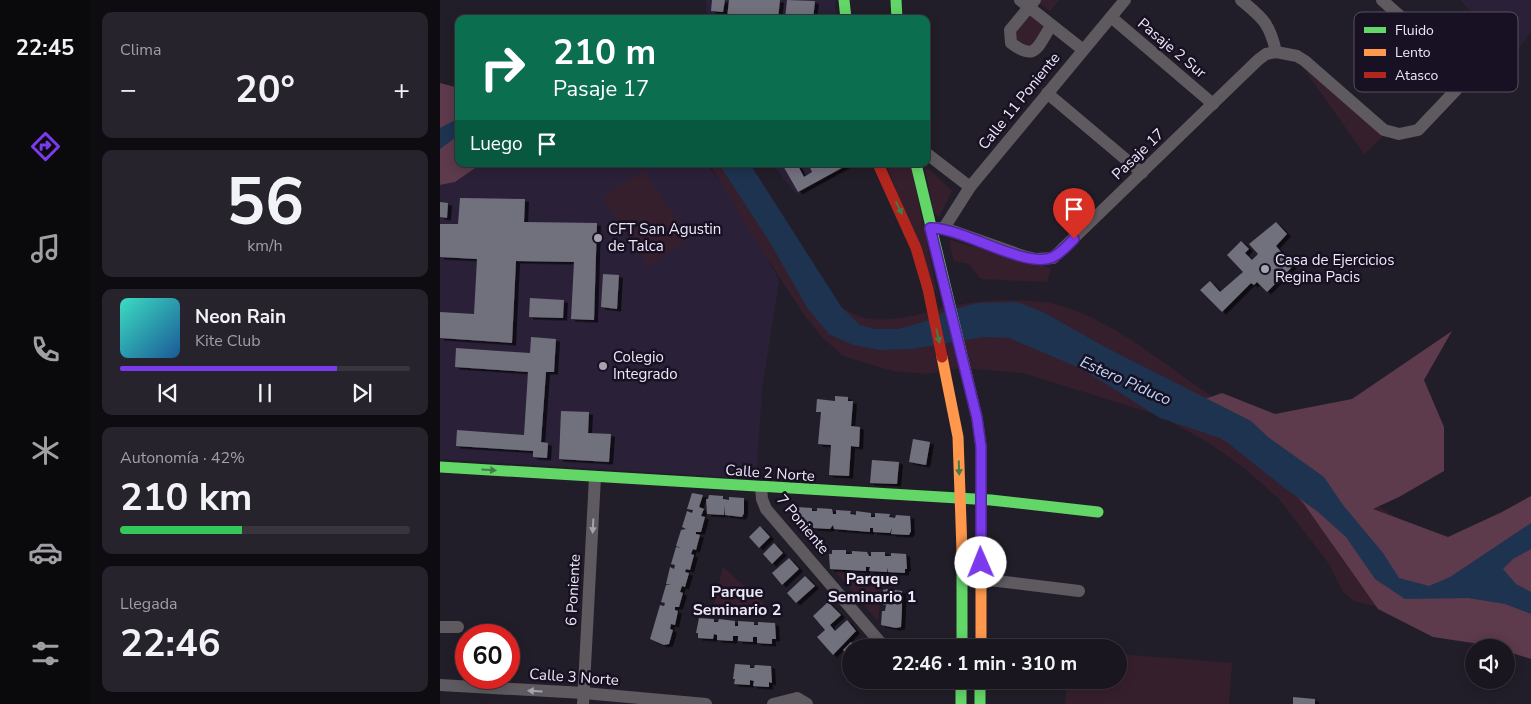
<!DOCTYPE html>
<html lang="es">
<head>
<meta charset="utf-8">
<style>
	:root { --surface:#1a161f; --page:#27232c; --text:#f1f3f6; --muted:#9f9fa4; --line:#38353d; --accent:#7c3aed }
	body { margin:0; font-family:"Nunito Sans",sans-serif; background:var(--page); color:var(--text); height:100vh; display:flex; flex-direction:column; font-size:19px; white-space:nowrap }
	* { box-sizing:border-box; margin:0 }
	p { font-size:16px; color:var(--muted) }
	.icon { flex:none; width:28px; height:28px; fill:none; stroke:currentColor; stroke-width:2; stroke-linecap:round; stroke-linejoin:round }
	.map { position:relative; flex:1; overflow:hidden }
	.drawer { display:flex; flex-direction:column; gap:12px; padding:12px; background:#0e0c11; width:350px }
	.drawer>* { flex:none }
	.top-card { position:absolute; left:15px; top:15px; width:475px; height:152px; border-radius:10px; box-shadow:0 2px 12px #0003,0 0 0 1px var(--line); background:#0b6e4f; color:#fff; overflow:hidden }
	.fabs { position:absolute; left:1025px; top:639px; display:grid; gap:10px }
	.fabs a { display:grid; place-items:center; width:50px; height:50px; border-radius:50%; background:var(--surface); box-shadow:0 2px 12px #0003,0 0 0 1px var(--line); font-size:25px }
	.speed { position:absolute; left:15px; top:624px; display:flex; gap:10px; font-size:25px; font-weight:700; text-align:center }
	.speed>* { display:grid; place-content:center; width:65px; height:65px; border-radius:50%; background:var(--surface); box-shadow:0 2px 12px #0003,0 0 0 1px var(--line); line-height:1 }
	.speed .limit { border:8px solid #d22; background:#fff; color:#111 }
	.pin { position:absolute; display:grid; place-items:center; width:42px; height:42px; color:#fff; margin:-51px -21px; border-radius:50% 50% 50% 0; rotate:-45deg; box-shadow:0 0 5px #0007 }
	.pin .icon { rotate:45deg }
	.me { position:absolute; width:55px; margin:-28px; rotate:359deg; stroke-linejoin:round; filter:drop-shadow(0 0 4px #0008) }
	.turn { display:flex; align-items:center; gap:18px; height:105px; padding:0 15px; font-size:22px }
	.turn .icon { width:65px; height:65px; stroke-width:2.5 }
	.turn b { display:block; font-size:35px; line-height:42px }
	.then { display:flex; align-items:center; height:48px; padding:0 15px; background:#0003; gap:10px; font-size:19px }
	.big { font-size:38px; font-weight:700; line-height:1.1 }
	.drawer .widget { flex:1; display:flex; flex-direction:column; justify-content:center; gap:8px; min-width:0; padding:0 18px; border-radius:10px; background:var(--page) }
	.drawer .dial { align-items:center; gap:0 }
	.dial b { font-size:65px; line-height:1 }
	.song { display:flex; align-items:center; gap:15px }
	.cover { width:60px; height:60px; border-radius:8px; background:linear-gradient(135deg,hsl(170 70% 55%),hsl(210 70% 35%)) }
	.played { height:5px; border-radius:2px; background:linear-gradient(90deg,var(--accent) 75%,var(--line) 75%) }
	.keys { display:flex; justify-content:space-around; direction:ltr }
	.heat { display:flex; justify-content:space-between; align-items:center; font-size:28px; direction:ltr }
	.charge { height:8px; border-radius:4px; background:linear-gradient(90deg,#34c759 42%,var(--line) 0) }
	.trip { position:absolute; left:402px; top:639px; width:285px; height:50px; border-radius:25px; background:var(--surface); box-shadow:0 2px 12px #0003,0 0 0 1px var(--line); font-weight:700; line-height:50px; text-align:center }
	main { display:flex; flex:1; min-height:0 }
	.dock { display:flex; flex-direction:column; width:90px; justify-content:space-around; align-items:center; background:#0a090c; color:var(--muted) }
	.dock .icon { width:35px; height:35px }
	.dock .active { color:var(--accent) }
	.dock b { font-size:22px; color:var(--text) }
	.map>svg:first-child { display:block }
</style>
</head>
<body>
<main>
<nav class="dock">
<b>22:45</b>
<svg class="icon active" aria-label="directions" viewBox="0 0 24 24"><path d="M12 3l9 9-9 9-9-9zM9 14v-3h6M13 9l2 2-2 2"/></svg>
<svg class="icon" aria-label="music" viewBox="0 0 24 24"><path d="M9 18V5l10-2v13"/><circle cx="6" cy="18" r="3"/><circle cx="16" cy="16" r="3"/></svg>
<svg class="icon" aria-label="phone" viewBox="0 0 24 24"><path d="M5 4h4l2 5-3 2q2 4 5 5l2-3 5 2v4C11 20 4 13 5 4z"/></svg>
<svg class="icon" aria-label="climate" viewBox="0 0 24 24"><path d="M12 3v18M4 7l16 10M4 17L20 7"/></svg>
<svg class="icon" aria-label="car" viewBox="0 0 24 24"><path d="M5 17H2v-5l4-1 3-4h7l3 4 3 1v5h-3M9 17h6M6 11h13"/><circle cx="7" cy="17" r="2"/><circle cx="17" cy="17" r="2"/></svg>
<svg class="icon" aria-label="filters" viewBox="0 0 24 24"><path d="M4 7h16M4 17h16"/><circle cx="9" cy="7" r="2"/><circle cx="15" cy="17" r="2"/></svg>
</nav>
<section class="drawer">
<div class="widget"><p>Clima</p>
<div class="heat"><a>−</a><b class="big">20°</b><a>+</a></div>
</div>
<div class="widget dial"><b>56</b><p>km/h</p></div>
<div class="widget">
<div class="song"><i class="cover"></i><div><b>Neon Rain</b><p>Kite Club</p></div></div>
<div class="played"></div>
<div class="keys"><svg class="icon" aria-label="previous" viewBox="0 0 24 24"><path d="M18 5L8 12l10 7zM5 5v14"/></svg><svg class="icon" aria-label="pause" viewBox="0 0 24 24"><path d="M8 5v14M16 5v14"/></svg><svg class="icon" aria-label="next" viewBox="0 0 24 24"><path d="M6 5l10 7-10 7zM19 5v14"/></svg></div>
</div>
<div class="widget"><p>Autonomía · 42%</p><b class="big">210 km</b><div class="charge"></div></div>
<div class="widget"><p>Llegada</p><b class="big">22:46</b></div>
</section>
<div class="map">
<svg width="1091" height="704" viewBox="0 0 1091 704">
	<defs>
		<filter id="shadow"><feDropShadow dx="4" dy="2.5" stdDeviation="0" flood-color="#0009"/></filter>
	</defs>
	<rect width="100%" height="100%" fill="#221e29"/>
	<g fill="#2a2138">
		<path d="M266,0H395L396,19H267Z"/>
		<path d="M1020,0H1091V32L1073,55Z"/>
		<path d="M41,164H266L292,196L339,280L322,390L316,479L0,459V185L15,182Z"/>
		<path d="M332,164H410L357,195Z"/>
	</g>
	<g fill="#361f2c">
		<path d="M601,0H619L610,11L599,3Z"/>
		<path d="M589,6L611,26L584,52L570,30Z"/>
		<path d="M447,14V19H418L417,17Z"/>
		<path d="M865,70L945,134L924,154Z"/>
		<path d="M270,164H310L394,302C403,308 413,315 424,318C458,325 494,308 528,303C550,299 597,299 618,305C671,320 714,356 758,387C827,435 897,482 970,526L953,611L914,601L903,592L887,561L839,499L804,468L766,441L718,415L583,373L520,368L487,374L453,371L403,356L383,338L365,316L304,223Z"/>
		<path d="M446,164H471L498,297Z"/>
		<path d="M485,168L490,170L512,191L499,217L494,213Z"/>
		<path d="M203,170L249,238L208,266L162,197Z"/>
		<path d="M509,240L611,268L607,282L541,279L529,264L514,261Z"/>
		<path d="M283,567L328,607L274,604Z"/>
		<path d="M395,571L442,574L438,621Z"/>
		<path d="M679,654L792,663L789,704H625L627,680H679Z"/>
	</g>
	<g fill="#5d3a4c">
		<path d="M0,83L19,88V164H41L15,182L0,185Z"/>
		<path d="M1012,331L984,380L1004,427V471L959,497L933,509L1008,537L1062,512L1091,496V659L1066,651V648L993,637L938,609L864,504L834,472L736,409L782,393L835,414L912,399Z"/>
	</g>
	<g fill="#1d3350">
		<path d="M19,118V135L0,149V128Z"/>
		<path d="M279,164H310L402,308L420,325L435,329H458L484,322L506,311L538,303L577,302L603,312L665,347L811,421L828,437L884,477L903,505L943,553L959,578L989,586L1010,577L1091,523V549L1073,559L1063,569L1076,584L1091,592V614L1065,604L1028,598L965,599L935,579L906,537L877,511L843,487L783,439L720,418L642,369L569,338L544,337L472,349L440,350L413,345L389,334L368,309L329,241Z"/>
	</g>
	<g fill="#71707d" filter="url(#shadow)">
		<path d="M272,0H285L283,12L271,11Z"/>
		<path d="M289,0H340L338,19H287Z"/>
		<path d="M347,0L375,1L373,19H345Z"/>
		<path d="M342,164H357L364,177L372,172L369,165L372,164H409L358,192Z"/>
		<path d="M20,198L85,199L84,222L157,223L154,320L131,319L134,262L76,261L72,343L0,338V312L34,314L37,259L0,257V224H18Z"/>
		<path d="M0,202L8,203L7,218L0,217Z"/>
		<path d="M836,222L847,234L836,246L853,266L827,292L817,282L814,285L811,283L782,312L760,290L770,281L780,292L803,272L787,255L801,241L809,249L805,253L812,260L818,254L809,244Z"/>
		<path d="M163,274L179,275L177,309L161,307Z"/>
		<path d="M90,298L124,300L123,318L89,317Z"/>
		<path d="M91,337L116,339L114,372H106L101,442L108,443L107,458L93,457V451L16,446L17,430L84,435L88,372L15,367L16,348L90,353Z"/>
		<path d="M395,396L408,397V401H413L411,426L420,427L419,447L411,446L409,476L389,475L391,445L378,444L381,412H376L377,399L395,401Z"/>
		<path d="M121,411L149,412L148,433L171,434L169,462L119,459Z"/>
		<path d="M473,439L490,442L486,465L469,462Z"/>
		<path d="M432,460L459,462L457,484L430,483Z"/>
		<path d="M252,493L263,495L259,507L264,509L261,516L265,517L261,532H256V534L260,535L256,550L253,549L251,554L254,555L250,570L246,569L245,572L249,573L245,587L242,586L240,592L243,593L239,607H235V610L238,611L235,625L231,624L230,629L233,630L229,644L224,645L210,639L215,622L224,624L215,622L220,605L224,606L225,603L221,602L226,585H231L226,584L230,567L234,569L235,565L231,564L236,547L241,548L236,546L241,530L246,529L242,527L247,511L252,513L253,510L247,509Z"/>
		<path d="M269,495L283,496V499L289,500V497L304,498V513L302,517L285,515V505L284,515L267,514L266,499H268Z"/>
		<path d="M357,507L372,508V511H377V508L392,509L393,514H396V510L411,511L410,514L416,515V511L431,513V517H435V513L450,514L449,517L455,518L456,515L470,516L471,531L469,535L451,534L452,528L450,533L433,532V528H430V532L394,529L393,525L390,529L373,528V522L372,527L355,526V511Z"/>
		<path d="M320,526L330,537L319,548L309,537Z"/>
		<path d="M334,543L343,553L332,564L323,554Z"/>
		<path d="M392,550H406V554H412V551L427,552L429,556H431V552H445V556H451V553L466,554L467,569H465V573L448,572V567L447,572L429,571L430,567H426V571L390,569L389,554H392Z"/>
		<path d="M349,558L359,569L342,585L332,573Z"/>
		<path d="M365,576L375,586L356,603L347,593Z"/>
		<path d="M447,589L462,591V609L452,608L462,609L461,627L456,628L441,625L442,611H445L446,605H443V590Z"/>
		<path d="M388,602L401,615L390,625L395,631L407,620L416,631L393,655L377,637L385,630L373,616Z"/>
		<path d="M259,618L274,619V622H278L279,619L295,621V626H298V621L314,622V625H318V622L335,623L336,639H332V644L317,643V637H313V642L298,641V636H293V641L277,640V635L274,634L273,639L258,638V633H256Z"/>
		<path d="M419,641L422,643L425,641L431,648H411V658L403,650L411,642L414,645Z"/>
		<path d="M295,664L310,665V668H314L315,665L331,666L332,683L329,682V687L313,686L314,681L310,680V685L294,684L295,679H293Z"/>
		<path d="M853,697L875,699V704H853Z"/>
	</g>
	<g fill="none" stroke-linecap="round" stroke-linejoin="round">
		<g stroke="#5e5a5f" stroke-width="12">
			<path d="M580,0L642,49"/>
			<path d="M595,0L570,30L571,43C596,62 597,47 611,26"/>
			<path d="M801,0C823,18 830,24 836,52L857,56L865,61L944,130L959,134L978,130L1016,90L1020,72L1008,59L942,0"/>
			<path d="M671,17L773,104"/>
			<path d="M1008,59L1031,26"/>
			<path d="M607,93L702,173"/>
			<path d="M486,153L530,187"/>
			<path d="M490,228H504L583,256L596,259L613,258L818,60L826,54L836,52"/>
			<path d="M504,228L530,187L685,0"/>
			<path d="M321,487L322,499L326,509L445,648"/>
			<path d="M541,579L639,591"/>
			<path d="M0,627H18"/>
			<path d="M0,685L144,693L266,704"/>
			<path d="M143,704L155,477"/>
			<path d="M333,704L357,698L367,704"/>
		</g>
		<g stroke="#63d668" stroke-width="11">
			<path d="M404,0L406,19"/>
			<path d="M456,0L457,19"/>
			<path d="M476,164L537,418L541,447V518"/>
			<path d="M0,467L551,500L658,512"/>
			<path d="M522,551V648"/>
			<path d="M521,680V704"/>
			<path d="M540,680V704"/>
		</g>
		<g stroke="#ff974d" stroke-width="11">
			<path d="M502,357L518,437L522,551"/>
			<path d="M541,518V648"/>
		</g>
		<path stroke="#b3261e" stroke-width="11" d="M438,164L476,248L488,289L502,357"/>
	</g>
	<defs><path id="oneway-solid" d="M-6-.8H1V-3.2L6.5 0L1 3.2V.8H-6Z" transform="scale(1.25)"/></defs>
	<g fill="#417d49">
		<use href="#oneway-solid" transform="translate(459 208) rotate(65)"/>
		<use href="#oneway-solid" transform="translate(498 336) rotate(78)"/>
		<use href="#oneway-solid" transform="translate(519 468) rotate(88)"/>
		<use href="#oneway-solid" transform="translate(49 470) rotate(4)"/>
	</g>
	<g fill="#a6a2aa">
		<use href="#oneway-solid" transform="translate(153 526) rotate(93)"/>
		<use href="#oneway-solid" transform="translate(95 691) rotate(-177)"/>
	</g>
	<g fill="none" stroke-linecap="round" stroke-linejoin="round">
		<g stroke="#51269a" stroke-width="12">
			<path id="route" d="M541,563V447L537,418L490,228C522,227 586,270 613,257C621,253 628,245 634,239"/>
		</g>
		<use href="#route" stroke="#7c3aed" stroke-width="9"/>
	</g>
	<g fill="#a6a2ae" stroke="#181023" stroke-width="2">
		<circle cx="158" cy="238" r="5"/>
		<circle cx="825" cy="269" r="5"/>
		<circle cx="163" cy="366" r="5"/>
	</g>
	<g text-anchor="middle" stroke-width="5" stroke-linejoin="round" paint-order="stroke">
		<g font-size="15" fill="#ede9f6" stroke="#181023">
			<text transform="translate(732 48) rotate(40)" y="5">Pasaje 2 Sur</text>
			<text transform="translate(579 101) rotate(-51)" y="5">Calle 11 Poniente</text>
			<text transform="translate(698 154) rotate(-44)" y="5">Pasaje 17</text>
			<text transform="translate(330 473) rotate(4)" y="5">Calle 2 Norte</text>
			<text transform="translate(363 524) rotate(50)" y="5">7 Poniente</text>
			<text transform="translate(133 590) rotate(-87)" y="5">6 Poniente</text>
			<text transform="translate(134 677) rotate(4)" y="5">Calle 3 Norte</text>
		</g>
		<g font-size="15" fill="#ede9f6" stroke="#181023" text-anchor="start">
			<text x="168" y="234">CFT San Agustin<tspan x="168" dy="17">de Talca</tspan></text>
			<text x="835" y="265">Casa de Ejercicios<tspan x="835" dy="17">Regina Pacis</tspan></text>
			<text x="173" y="362">Colegio<tspan x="173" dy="17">Integrado</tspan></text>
		</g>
		<g font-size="16" font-style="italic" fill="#bcd6f8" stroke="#181023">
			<text transform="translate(686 380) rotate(24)" y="6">Estero Piduco</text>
		</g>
		<g font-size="16" font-weight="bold" fill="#ede9f6" stroke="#181023">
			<text x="432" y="584">Parque<tspan x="432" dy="18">Seminario 1</tspan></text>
			<text x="297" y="597">Parque<tspan x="297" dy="18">Seminario 2</tspan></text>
		</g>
	</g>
	<rect x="914" y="12" width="164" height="80" rx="8" fill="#181023" stroke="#585162" stroke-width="1"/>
	<rect x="924" y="27" width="22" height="6" fill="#63d668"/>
	<rect x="924" y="49" width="22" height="7" fill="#ff974d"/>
	<rect x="924" y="72" width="22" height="6" fill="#b3261e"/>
	<g font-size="14" fill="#ede9f6">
		<text x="955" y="35">Fluido</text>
		<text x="955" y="57">Lento</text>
		<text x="955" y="80">Atasco</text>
	</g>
</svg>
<div class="fabs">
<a><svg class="icon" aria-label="sound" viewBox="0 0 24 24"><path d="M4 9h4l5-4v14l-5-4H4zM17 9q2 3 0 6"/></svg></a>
</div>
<div class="speed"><div class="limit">60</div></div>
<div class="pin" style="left:634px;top:239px;background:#d93025"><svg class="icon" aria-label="arrive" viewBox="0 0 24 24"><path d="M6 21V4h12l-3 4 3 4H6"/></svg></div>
<svg class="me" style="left:541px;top:563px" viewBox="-20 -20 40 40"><circle r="19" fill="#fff"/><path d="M0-13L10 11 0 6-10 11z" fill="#7c3aed"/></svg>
<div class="trip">22:46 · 1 min · 310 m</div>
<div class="top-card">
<div class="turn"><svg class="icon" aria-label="right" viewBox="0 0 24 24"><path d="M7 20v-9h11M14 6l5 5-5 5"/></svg><div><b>210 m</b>Pasaje 17</div></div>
<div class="then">Luego<svg class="icon" aria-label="arrive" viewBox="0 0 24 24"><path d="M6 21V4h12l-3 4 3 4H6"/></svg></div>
</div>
</div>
</main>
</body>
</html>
